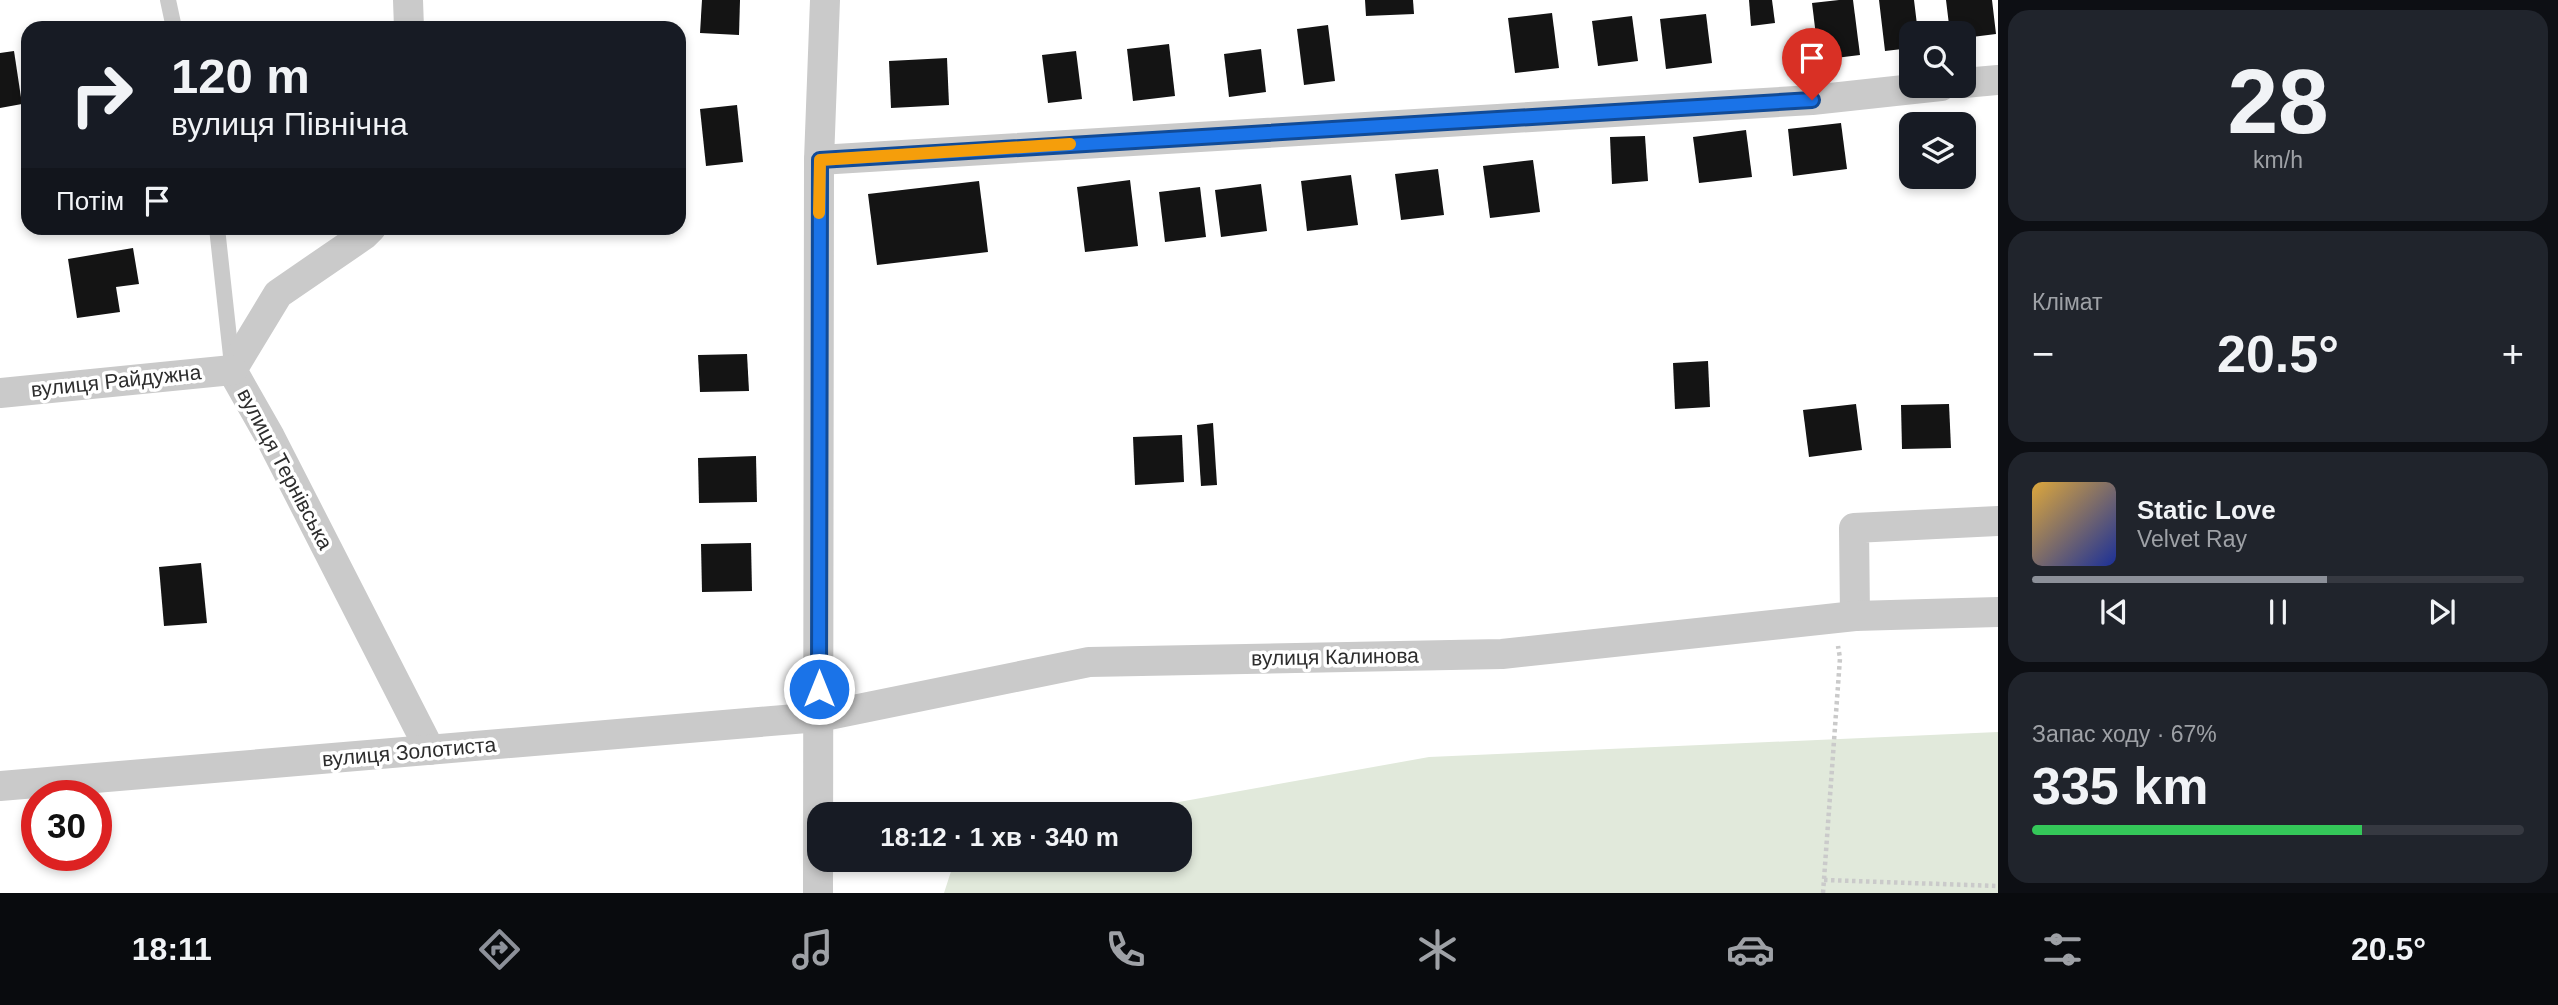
<!DOCTYPE html>
<html lang="uk">
<head>
<meta charset="utf-8">
<style>
	:root { --surface:#171b24; --page:#20242c; --text:#f1f3f6; --muted:#9ea1a6; --line:#363941; --accent:#8c9099 }
	body { margin:0; font-family:Arial,sans-serif; background:var(--page); color:var(--text); height:100vh; display:flex; flex-direction:column; font-size:26px; white-space:nowrap }
	* { box-sizing:border-box; margin:0 }
	p { font-size:23px; color:var(--muted) }
	.icon { flex:none; width:38px; height:38px; fill:none; stroke:currentColor; stroke-width:2; stroke-linecap:round; stroke-linejoin:round }
	.map { position:relative; flex:1; overflow:hidden }
	.sheet { display:flex; flex-direction:column; gap:10px; padding:10px; background:#0d0f14; width:560px }
	.sheet>* { flex:none }
	.hud { position:absolute; left:21px; top:21px; width:665px; height:214px; border-radius:21px; box-shadow:0 4px 10px #0003; background:#171b24; color:var(--text); overflow:hidden }
	.controls { position:absolute; left:1899px; top:21px; display:grid; gap:14px }
	.controls a { display:grid; place-items:center; width:77px; height:77px; border-radius:14px; background:var(--surface); box-shadow:0 4px 10px #0003; font-size:35px }
	.speed { position:absolute; left:21px; top:780px; display:flex; gap:14px; font-size:35px; font-weight:700; text-align:center }
	.speed>* { display:grid; place-content:center; width:91px; height:91px; border-radius:50%; background:var(--surface); box-shadow:0 4px 10px #0003; line-height:1 }
	.speed .limit { border:10px solid #d22; background:#fff; color:#111 }
	.pin { position:absolute; display:grid; place-items:center; width:60px; height:60px; color:#fff; margin:-72px -30px; border-radius:50% 50% 50% 0; rotate:-45deg; box-shadow:0 0 7px #0007 }
	.pin .icon { rotate:45deg }
	.me { position:absolute; width:77px; margin:-38px; rotate:0deg; stroke-linejoin:round; filter:drop-shadow(0 0 5px #0008) }
	.turn { display:flex; align-items:center; gap:24px; height:147px; padding:0 35px; font-size:32px }
	.turn .icon { width:91px; height:91px; stroke-width:2.5 }
	.turn b { display:block; font-size:49px; line-height:60px }
	.then { display:flex; align-items:center; height:66px; padding:0 35px; background:#0003; gap:14px; font-size:26px }
	.big { font-size:52px; font-weight:800; line-height:1.1 }
	.sheet .tile { flex:1; display:flex; flex-direction:column; justify-content:center; gap:10px; min-width:0; padding:0 24px; border-radius:21px; background:var(--page) }
	.sheet .dial { align-items:center; gap:0 }
	.dial b { font-size:91px; line-height:1 }
	.song { display:flex; align-items:center; gap:21px }
	.cover { width:84px; height:84px; border-radius:10px; background:linear-gradient(135deg,hsl(40 70% 55%),hsl(230 70% 35%)) }
	.played { height:7px; border-radius:4px; background:linear-gradient(90deg,var(--accent) 60%,var(--line) 60%) }
	.keys { display:flex; justify-content:space-around; direction:ltr }
	.heat { display:flex; justify-content:space-between; align-items:center; font-size:38px; direction:ltr }
	.charge { height:10px; border-radius:5px; background:linear-gradient(90deg,#34c759 67%,var(--line) 0) }
	.trip { position:absolute; left:807px; top:802px; width:385px; height:70px; border-radius:21px; background:var(--surface); box-shadow:0 4px 10px #0003; font-weight:800; line-height:70px; text-align:center }
	.menu { display:flex; height:112px; justify-content:space-around; align-items:center; background:#090b0e; color:var(--muted) }
	.menu .icon { width:49px; height:49px }
	.menu .selected { color:var(--accent) }
	.menu b { font-size:32px; color:var(--text) }
	main { display:flex; flex:1; min-height:0 }
	.map>svg:first-child { display:block }
</style>
</head>
<body>
<main>
<div class="map">
<svg width="1998" height="893" viewBox="0 0 1998 893">
	<rect width="100%" height="100%" fill="#fff"/>
	<path fill="#e1e9db" d="M1998,732V893H944L955,859H1180V814H1112L1429,757Z"/>
	<g fill="#141414">
		<path d="M702,0H740L739,35L700,33Z"/>
		<path d="M1365,0H1413L1414,14L1366,16Z"/>
		<path d="M1749,0H1772L1775,23L1751,26Z"/>
		<path d="M1839,0H1853L1860,55L1819,60L1812,3Z"/>
		<path d="M1879,0H1914L1918,33H1911V48L1885,51Z"/>
		<path d="M1946,0H1992L1996,34L1964,38V33H1950Z"/>
		<path d="M1552,13L1559,68L1515,73L1508,18Z"/>
		<path d="M1706,14L1712,63L1666,69L1660,19Z"/>
		<path d="M1632,16L1638,61L1598,66L1592,21Z"/>
		<path d="M1328,25L1335,81L1304,85L1297,29Z"/>
		<path d="M1169,44L1175,96L1133,101L1127,49Z"/>
		<path d="M1261,49L1266,92L1229,97L1224,54Z"/>
		<path d="M14,51L22,104L0,108V53Z"/>
		<path d="M1076,51L1082,99L1048,103L1042,55Z"/>
		<path d="M947,58L949,105L891,108L889,61Z"/>
		<path d="M737,105L743,162L706,166L700,109Z"/>
		<path d="M1841,123L1847,169L1793,176L1788,129Z"/>
		<path d="M1746,130L1752,177L1699,183L1693,137Z"/>
		<path d="M1645,136L1648,181L1612,184L1610,137Z"/>
		<path d="M1533,160L1540,212L1490,218L1483,166Z"/>
		<path d="M1438,169L1444,215L1401,220L1395,174Z"/>
		<path d="M1351,175L1358,225L1307,231L1301,181Z"/>
		<path d="M1130,180L1138,246L1085,252L1077,187Z"/>
		<path d="M979,181L988,252L877,265L868,194Z"/>
		<path d="M1261,184L1267,231L1221,237L1215,190Z"/>
		<path d="M1200,187L1206,237L1165,242L1159,192Z"/>
		<path d="M133,248L139,284L116,287L120,312L77,318L68,259Z"/>
		<path d="M747,354L749,391L700,392L698,355Z"/>
		<path d="M1708,361L1710,407L1675,409L1673,363Z"/>
		<path d="M1856,404L1862,450L1809,457L1803,410Z"/>
		<path d="M1949,404L1951,448L1902,449L1901,405Z"/>
		<path d="M1213,423L1217,485L1201,486L1197,425Z"/>
		<path d="M1182,435L1184,482L1135,485L1133,437Z"/>
		<path d="M756,456L757,502L699,503L698,458Z"/>
		<path d="M751,543L752,591L702,592L701,544Z"/>
		<path d="M201,563L207,623L164,626L159,567Z"/>
	</g>
	<g fill="none" stroke-linecap="round" stroke-linejoin="round">
		<g stroke="#cacaca" stroke-width="4.5" stroke-dasharray="3.5 3.5" stroke-linecap="butt">
			<path d="M1824,880L1998,886"/>
			<path d="M1823,893L1840,658L1838,646"/>
		</g>
		<g stroke="#cacaca" stroke-width="16">
			<path d="M168,0L174,28"/>
			<path d="M217,228L232,365"/>
		</g>
		<g stroke="#cacaca" stroke-width="30">
			<path d="M408,0L409,28"/>
			<path d="M1964,83L1998,80"/>
			<path d="M819,160L1812,100L1941,86"/>
			<path d="M371,228L364,235L278,294L232,370L270,437L430,750"/>
			<path d="M0,393L232,370"/>
			<path d="M1855,616L1854,528L1998,521"/>
			<path d="M0,786L819,717L1089,662L1502,654L1855,616L1998,612"/>
			<path d="M818,893L819,160L825,0"/>
		</g>
	</g>
	<g fill="none" stroke-linecap="round" stroke-linejoin="round">
		<g stroke="#114b97" stroke-width="18">
			<path id="route" d="M819,689L820,160L1812,100"/>
		</g>
		<use href="#route" stroke="#1a73e8" stroke-width="12"/>
		<path stroke="#f59e0b" stroke-width="12" d="M819,213L820,160L1070,144"/>
	</g>
	<g text-anchor="middle" stroke-width="7" stroke-linejoin="round" paint-order="stroke">
		<g font-size="21" fill="#2d2d2d" stroke="#fff">
			<text transform="translate(116 381) rotate(-6)" y="7">вулиця Райдужна</text>
			<text transform="translate(285 469) rotate(62)" y="7">вулиця Тернівська</text>
			<text transform="translate(1335 657) rotate(-1)" y="7">вулиця Калинова</text>
			<text transform="translate(409 752) rotate(-5)" y="7">вулиця Золотиста</text>
		</g>
	</g>
</svg>
<div class="controls">
<a><svg class="icon" aria-label="search" viewBox="0 0 24 24"><circle cx="10" cy="10" r="6"/><path d="M15 15l6 6"/></svg></a>
<a><svg class="icon" aria-label="layers" viewBox="0 0 24 24"><path d="M12 4l9 5-9 5-9-5zM3 14l9 5 9-5"/></svg></a>
</div>
<div class="speed"><div class="limit">30</div></div>
<div class="pin" style="left:1812px;top:100px;background:#d93025"><svg class="icon" aria-label="arrive" viewBox="0 0 24 24"><path d="M6 21V4h12l-3 4 3 4H6"/></svg></div>
<svg class="me" style="left:819px;top:689px" viewBox="-20 -20 40 40"><circle r="17" fill="#1a73e8" stroke="#fff" stroke-width="3"/><path d="M0-11L8 9 0 5-8 9z" fill="#fff"/></svg>
<div class="trip">18:12 · 1 хв · 340 m</div>
<div class="hud">
<div class="turn"><svg class="icon" aria-label="right" viewBox="0 0 24 24"><path d="M7 20v-9h11M14 6l5 5-5 5"/></svg><div><b>120 m</b>вулиця Північна</div></div>
<div class="then">Потім<svg class="icon" aria-label="arrive" viewBox="0 0 24 24"><path d="M6 21V4h12l-3 4 3 4H6"/></svg></div>
</div>
</div>
<section class="sheet">
<div class="tile dial"><b>28</b><p>km/h</p></div>
<div class="tile"><p>Клімат</p>
<div class="heat"><a>−</a><b class="big">20.5°</b><a>+</a></div>
</div>
<div class="tile">
<div class="song"><i class="cover"></i><div><b>Static Love</b><p>Velvet Ray</p></div></div>
<div class="played"></div>
<div class="keys"><svg class="icon" aria-label="previous" viewBox="0 0 24 24"><path d="M18 5L8 12l10 7zM5 5v14"/></svg><svg class="icon" aria-label="pause" viewBox="0 0 24 24"><path d="M8 5v14M16 5v14"/></svg><svg class="icon" aria-label="next" viewBox="0 0 24 24"><path d="M6 5l10 7-10 7zM19 5v14"/></svg></div>
</div>
<div class="tile"><p>Запас ходу · 67%</p><b class="big">335 km</b><div class="charge"></div></div>
</section>
</main>
<nav class="menu">
<b>18:11</b>
<svg class="icon selected" aria-label="directions" viewBox="0 0 24 24"><path d="M12 3l9 9-9 9-9-9zM9 14v-3h6M13 9l2 2-2 2"/></svg>
<svg class="icon" aria-label="music" viewBox="0 0 24 24"><path d="M9 18V5l10-2v13"/><circle cx="6" cy="18" r="3"/><circle cx="16" cy="16" r="3"/></svg>
<svg class="icon" aria-label="phone" viewBox="0 0 24 24"><path d="M5 4h4l2 5-3 2q2 4 5 5l2-3 5 2v4C11 20 4 13 5 4z"/></svg>
<svg class="icon" aria-label="climate" viewBox="0 0 24 24"><path d="M12 3v18M4 7l16 10M4 17L20 7"/></svg>
<svg class="icon" aria-label="car" viewBox="0 0 24 24"><path d="M5 17H2v-5l4-1 3-4h7l3 4 3 1v5h-3M9 17h6M6 11h13"/><circle cx="7" cy="17" r="2"/><circle cx="17" cy="17" r="2"/></svg>
<svg class="icon" aria-label="filters" viewBox="0 0 24 24"><path d="M4 7h16M4 17h16"/><circle cx="9" cy="7" r="2"/><circle cx="15" cy="17" r="2"/></svg>
<b>20.5°</b>
</nav>
</body>
</html>
